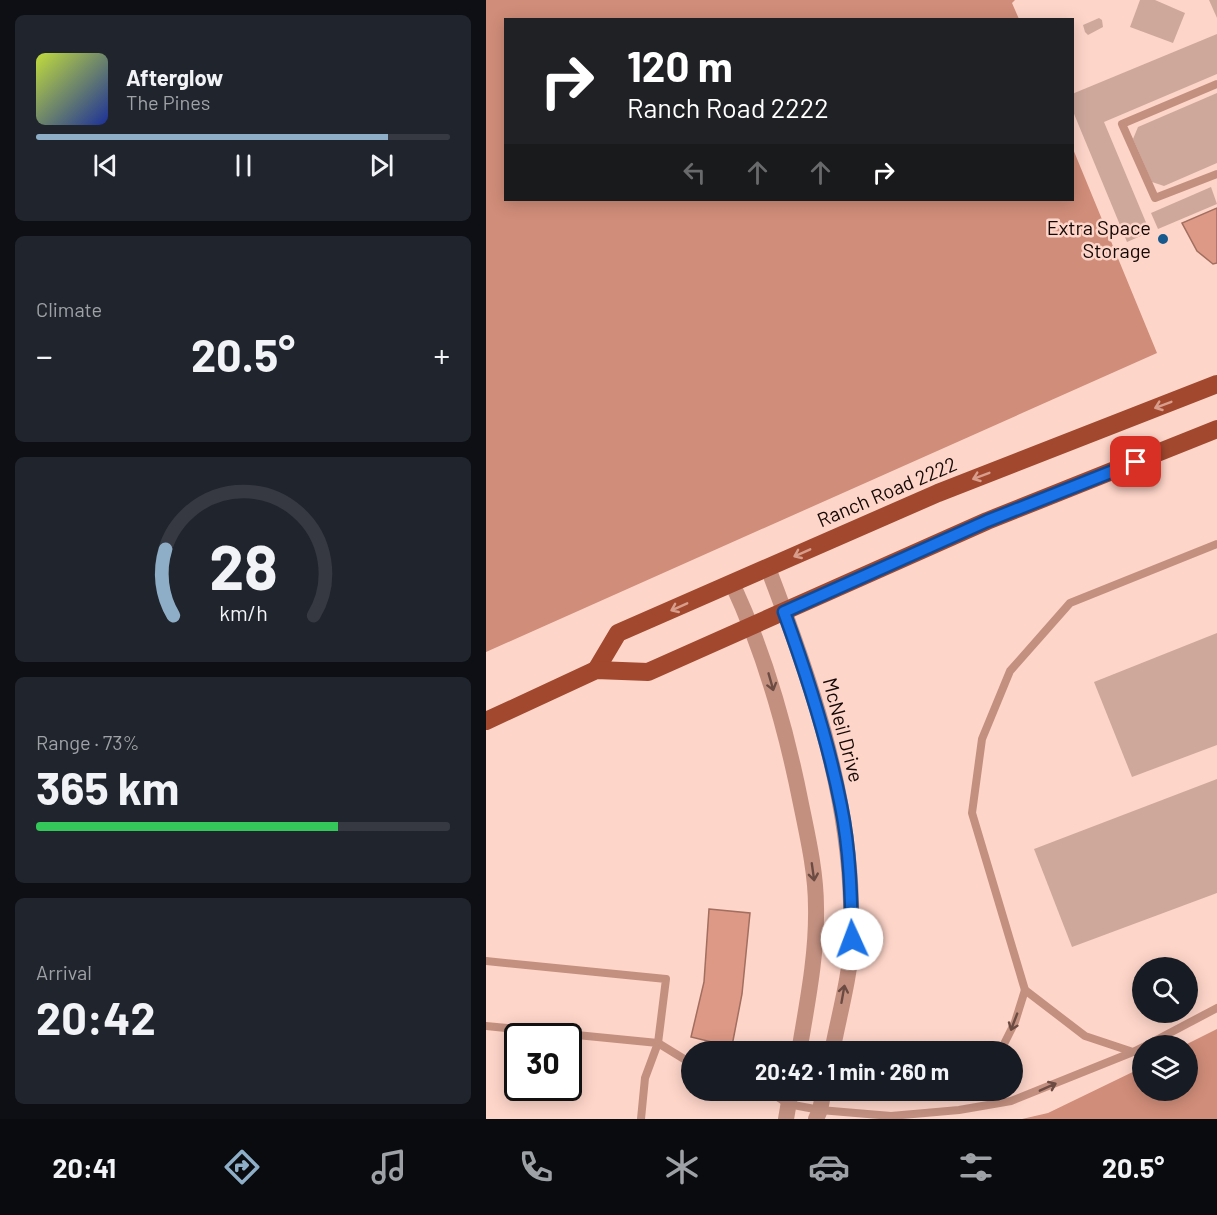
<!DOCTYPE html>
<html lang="en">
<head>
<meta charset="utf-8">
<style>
	:root { --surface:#171b24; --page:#20242c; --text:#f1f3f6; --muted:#9ea1a6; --line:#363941; --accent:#8eaec7 }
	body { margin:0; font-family:Barlow,sans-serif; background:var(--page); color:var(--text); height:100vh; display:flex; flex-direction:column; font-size:22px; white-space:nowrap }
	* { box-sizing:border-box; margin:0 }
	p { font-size:20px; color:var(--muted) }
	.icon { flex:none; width:33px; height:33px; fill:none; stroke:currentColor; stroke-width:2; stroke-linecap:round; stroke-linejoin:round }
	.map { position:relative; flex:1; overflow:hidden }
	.sheet { display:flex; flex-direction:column; gap:15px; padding:15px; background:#0d0f14; width:486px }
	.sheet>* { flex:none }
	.guide { position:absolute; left:18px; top:18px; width:570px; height:183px; border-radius:0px; box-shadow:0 3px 15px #0003; background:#202124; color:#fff; overflow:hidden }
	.buttons { position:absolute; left:646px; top:957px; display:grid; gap:12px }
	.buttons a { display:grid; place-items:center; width:66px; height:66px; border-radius:50%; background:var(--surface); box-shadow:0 3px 15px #0003; font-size:30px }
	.speed { position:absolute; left:18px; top:1023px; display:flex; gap:12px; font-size:30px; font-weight:700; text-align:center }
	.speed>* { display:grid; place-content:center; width:78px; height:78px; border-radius:50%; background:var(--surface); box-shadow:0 3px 15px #0003; line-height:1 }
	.speed .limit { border:3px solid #111; border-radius:9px; background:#fff; color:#111 }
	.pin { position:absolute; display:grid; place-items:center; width:51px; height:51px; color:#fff; margin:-26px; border-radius:12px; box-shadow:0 3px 9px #0006 }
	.me { position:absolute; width:66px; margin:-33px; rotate:358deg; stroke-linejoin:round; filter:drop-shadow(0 0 4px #0008) }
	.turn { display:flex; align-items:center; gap:21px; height:126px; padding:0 24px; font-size:27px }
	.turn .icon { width:78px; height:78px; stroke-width:2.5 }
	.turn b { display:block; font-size:42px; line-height:51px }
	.lanes { display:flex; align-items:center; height:57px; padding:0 24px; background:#0003; justify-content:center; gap:30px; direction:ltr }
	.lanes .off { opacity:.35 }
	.big { font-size:45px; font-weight:700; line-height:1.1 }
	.sheet .card { flex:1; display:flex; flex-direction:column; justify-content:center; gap:9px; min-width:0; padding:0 21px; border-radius:9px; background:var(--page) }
	.sheet .dial { align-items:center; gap:0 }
	.dial svg { height:156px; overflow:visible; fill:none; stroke:var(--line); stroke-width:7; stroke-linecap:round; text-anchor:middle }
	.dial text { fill:var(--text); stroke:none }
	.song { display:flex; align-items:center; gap:18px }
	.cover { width:72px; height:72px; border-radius:9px; background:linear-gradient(135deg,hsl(70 70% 55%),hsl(230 70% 35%)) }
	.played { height:6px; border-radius:3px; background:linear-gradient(90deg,var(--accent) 85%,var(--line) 85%) }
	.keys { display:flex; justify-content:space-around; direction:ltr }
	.heat { display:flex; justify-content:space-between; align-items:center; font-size:33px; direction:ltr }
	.charge { height:9px; border-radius:4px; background:linear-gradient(90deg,#34c759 73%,var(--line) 0) }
	.trip { position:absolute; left:195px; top:1041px; width:342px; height:60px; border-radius:30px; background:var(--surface); box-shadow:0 3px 15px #0003; font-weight:700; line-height:60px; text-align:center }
	.menu { display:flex; height:96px; justify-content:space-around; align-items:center; background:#090b0e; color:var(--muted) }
	.menu .icon { width:42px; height:42px }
	.menu .current { color:var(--accent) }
	.menu b { font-size:27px; color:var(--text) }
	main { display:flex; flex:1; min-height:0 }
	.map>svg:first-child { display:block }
</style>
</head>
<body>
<main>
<section class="sheet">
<div class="card">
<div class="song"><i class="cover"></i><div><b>Afterglow</b><p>The Pines</p></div></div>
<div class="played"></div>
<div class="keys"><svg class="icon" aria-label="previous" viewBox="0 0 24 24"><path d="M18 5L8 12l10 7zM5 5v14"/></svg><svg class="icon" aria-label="pause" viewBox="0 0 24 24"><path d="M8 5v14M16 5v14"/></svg><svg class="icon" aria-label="next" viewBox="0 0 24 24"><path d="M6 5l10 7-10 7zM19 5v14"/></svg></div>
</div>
<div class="card"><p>Climate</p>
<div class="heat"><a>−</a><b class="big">20.5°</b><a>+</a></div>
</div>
<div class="card dial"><svg viewBox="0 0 100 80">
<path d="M14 69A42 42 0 1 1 86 69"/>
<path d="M14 69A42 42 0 0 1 10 35" stroke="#8eaec7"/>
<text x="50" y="56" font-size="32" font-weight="700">28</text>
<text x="50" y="72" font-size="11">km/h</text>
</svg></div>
<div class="card"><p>Range · 73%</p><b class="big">365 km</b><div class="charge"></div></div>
<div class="card"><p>Arrival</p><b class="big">20:42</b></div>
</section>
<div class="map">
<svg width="731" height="1119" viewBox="0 0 731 1119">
	<rect width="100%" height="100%" fill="#fed5c9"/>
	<g fill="#d08d79">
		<path d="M0,0H529L526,3L533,19L20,20V200H586L587,149L671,353L0,652Z"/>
		<path d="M731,1029V1119H536L562,1113L657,1067V1090H702V1046L699,1045Z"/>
	</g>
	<g fill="#dd9985" stroke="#a16e5f" stroke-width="1.5">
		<path d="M731,208V263L727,264L711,251L696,223Z"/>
		<path d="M223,909L264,913L256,994L245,1051H232L234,1044L205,1037L218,982Z"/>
	</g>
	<g fill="#cfa89c">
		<path d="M654,0H669L699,13L687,43L644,27Z"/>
		<path d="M723,0H731V18Z"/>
		<path d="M613,18L616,20L617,27L602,35L599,32L597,25Z"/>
		<path d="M731,34V74L618,122L664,232L641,242L586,109V94Z"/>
		<path d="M731,93V163L678,186L666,182L647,139L652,127Z"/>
		<path d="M725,187L731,204L672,229L665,213Z"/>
		<path d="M731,633V745L646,777L608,682Z"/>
		<path d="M731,779V893L586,947L548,849Z"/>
	</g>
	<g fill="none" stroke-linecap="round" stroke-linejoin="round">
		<g stroke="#c39080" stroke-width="8">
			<path d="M731,84L636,124L669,198L731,174"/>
			<path d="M0,961L180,979L172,1043L159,1078L155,1119"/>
			<path d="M0,1026L172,1043L198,1059L206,1061"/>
			<path d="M659,1046L731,1008"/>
			<path d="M657,1047L647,1052L599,1036L539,990L486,813L496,739L524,671L584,603L731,544"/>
			<path d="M514,1052L529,1022L539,990"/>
			<path d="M281,1090L302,1104L334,1110L405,1116L473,1110L525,1101L647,1052"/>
		</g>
		<g stroke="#c39080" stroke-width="16">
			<path d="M282,568C323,675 362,787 365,903C365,915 367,927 366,939C364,977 353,1015 346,1052"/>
			<path d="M246,583C279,654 300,728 315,804C322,838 330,873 330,907C331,955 321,1004 313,1052"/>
			<path d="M300,1119L305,1090"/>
			<path d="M330,1119L334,1110L338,1090"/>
		</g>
		<g stroke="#a1482e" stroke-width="18">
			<path d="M110,670L132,633L452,493L731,384"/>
			<path d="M0,721L110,670L162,672L501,521L731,429"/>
		</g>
	</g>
	<defs><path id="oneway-shaft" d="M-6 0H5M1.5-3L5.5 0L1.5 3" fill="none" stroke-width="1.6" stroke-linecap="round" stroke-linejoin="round" transform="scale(1.5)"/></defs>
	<g stroke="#d99d8b">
		<use href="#oneway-shaft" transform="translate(677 405) rotate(159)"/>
		<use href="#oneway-shaft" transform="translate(495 476) rotate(159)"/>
		<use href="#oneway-shaft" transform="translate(316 553) rotate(156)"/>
		<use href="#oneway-shaft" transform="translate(193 607) rotate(156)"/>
	</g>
	<g stroke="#6c4c42">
		<use href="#oneway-shaft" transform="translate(285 682) rotate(74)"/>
		<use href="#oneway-shaft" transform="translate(327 872) rotate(82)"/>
		<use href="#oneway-shaft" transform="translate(357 994) rotate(-80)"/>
		<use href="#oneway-shaft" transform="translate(528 1022) rotate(111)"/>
		<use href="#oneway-shaft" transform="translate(562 1087) rotate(-24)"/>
	</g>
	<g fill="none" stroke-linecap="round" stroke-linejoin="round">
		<g stroke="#114b97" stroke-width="15">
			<path id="route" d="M366,939C365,895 364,850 355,806C342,740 321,675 298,612L501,521L650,462"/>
		</g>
		<use href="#route" stroke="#1a73e8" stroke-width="10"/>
	</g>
	<circle fill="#15598e" stroke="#fed5c9" stroke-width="2" cx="677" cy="239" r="6"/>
	<g text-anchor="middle" stroke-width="5" stroke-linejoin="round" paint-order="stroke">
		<g font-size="20" fill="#140805" stroke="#fed5c9" text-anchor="end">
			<text x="665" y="235">Extra Space<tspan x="665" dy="23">Storage</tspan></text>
		</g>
		<g font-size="20" fill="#140805" stroke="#fed5c9">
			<text transform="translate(401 492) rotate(-23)" y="7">Ranch Road 2222</text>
			<text transform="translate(357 730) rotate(75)" y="7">McNeil Drive</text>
		</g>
	</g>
</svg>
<div class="buttons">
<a><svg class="icon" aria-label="search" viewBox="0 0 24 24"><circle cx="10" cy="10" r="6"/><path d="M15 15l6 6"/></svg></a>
<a><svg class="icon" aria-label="layers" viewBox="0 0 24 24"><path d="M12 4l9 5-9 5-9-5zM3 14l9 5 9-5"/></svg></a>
</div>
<div class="speed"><div class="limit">30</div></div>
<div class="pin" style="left:650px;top:462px;background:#d93025"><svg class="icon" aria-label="arrive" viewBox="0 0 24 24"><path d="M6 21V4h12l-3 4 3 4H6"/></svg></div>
<svg class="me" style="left:366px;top:939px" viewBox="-20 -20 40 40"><circle r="19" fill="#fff"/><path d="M0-13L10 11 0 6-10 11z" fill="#1a73e8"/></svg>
<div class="trip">20:42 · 1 min · 260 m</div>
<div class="guide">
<div class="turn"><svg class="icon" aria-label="right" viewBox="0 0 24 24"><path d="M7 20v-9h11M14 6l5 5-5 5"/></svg><div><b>120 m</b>Ranch Road 2222</div></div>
<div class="lanes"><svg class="icon off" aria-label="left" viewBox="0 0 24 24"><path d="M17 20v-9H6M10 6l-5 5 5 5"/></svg><svg class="icon off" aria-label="ahead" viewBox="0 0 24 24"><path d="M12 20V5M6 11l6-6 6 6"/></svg><svg class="icon off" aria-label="ahead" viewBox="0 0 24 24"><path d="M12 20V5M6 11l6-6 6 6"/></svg><svg class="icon" aria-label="right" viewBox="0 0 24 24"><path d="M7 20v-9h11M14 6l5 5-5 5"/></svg></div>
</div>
</div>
</main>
<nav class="menu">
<b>20:41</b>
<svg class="icon current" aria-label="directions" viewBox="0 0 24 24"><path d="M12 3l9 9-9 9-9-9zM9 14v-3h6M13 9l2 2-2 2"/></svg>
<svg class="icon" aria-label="music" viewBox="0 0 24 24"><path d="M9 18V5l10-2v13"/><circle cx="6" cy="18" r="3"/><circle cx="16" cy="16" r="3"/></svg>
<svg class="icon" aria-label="phone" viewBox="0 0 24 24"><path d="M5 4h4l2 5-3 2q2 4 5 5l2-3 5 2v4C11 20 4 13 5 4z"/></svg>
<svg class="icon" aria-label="climate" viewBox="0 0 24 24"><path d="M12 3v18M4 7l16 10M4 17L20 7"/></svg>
<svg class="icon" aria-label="car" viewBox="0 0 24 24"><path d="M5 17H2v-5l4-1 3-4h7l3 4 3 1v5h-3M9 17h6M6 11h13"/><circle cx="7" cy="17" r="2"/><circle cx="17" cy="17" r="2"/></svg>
<svg class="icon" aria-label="filters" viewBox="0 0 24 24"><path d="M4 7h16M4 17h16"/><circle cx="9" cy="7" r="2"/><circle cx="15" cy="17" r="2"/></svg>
<b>20.5°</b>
</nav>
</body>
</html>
